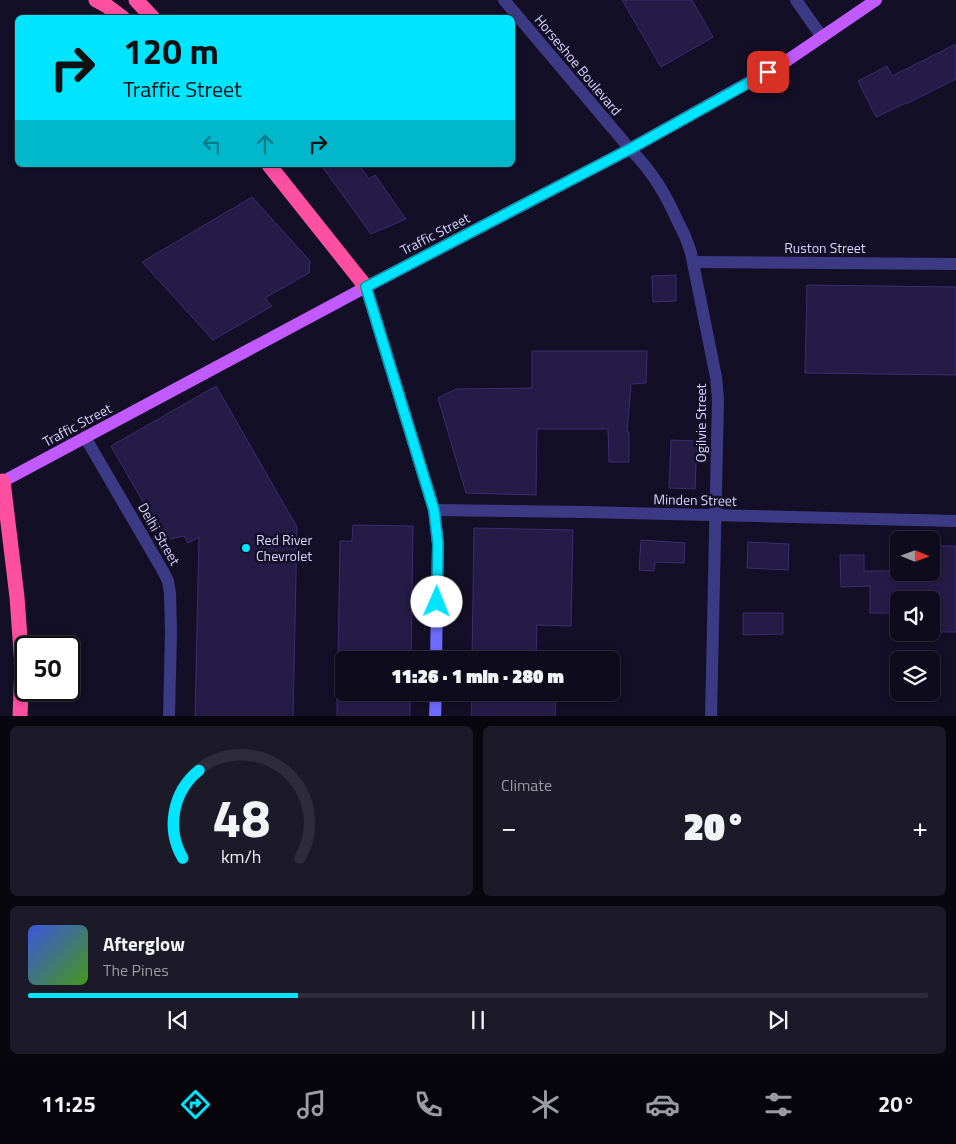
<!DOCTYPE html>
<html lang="en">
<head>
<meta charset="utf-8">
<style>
	:root { --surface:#0e0b1c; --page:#1c1929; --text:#f1f3f6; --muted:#9b9ba3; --line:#2e2b3b; --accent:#00e5ff }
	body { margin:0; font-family:"Titillium Web",sans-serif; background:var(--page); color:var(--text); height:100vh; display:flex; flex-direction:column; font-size:19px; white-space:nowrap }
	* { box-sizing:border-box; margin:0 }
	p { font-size:16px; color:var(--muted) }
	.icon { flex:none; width:28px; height:28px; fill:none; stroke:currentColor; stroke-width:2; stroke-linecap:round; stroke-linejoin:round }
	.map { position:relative; height:716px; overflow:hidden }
	.side { display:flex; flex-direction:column; gap:10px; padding:10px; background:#08060f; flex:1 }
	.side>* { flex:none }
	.banner { position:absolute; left:15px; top:15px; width:500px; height:152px; border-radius:8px; box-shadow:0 2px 8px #0003,0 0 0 1px var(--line); background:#00e5ff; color:#111; overflow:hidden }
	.needle { width:32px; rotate:91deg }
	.tools { position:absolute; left:890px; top:531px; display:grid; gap:10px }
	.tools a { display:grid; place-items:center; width:50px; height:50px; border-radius:8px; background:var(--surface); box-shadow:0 2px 8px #0003,0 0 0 1px var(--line); font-size:25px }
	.speed { position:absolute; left:15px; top:636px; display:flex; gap:10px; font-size:25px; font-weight:700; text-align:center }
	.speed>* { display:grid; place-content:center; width:65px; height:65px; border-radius:50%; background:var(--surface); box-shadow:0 2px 8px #0003,0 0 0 1px var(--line); line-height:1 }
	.speed .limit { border:2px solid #111; border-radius:8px; background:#fff; color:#111 }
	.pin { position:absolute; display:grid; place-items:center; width:42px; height:42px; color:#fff; margin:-21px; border-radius:10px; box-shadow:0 2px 8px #0006 }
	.me { position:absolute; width:55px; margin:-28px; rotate:1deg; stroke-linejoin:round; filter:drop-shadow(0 0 4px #0008) }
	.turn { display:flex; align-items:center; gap:18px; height:105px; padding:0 25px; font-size:22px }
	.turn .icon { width:65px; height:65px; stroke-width:2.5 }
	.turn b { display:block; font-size:35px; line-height:42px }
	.lanes { display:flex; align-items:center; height:48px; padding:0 25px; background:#0003; justify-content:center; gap:25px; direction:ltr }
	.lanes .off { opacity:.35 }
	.big { font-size:38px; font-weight:800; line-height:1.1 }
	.side .widget { flex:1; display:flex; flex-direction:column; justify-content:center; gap:8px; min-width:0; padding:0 18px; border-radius:8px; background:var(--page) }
	.side .dial { align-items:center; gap:0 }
	.dial svg { height:130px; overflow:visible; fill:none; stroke:var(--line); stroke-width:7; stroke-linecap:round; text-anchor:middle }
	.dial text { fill:var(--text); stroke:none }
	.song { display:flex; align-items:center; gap:15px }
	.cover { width:60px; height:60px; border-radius:8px; background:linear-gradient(135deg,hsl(230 70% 55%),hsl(100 70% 35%)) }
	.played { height:5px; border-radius:2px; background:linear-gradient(90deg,var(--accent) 30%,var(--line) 30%) }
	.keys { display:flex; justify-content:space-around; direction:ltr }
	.heat { display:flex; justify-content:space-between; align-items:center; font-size:28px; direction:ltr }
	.side .tiles { flex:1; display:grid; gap:10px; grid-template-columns:1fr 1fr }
	.widget:last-child { grid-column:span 2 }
	.trip { position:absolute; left:335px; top:651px; width:285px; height:50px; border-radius:8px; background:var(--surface); box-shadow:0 2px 8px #0003,0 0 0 1px var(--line); font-weight:800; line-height:50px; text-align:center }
	.tab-bar { display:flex; height:80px; justify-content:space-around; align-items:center; background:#06040b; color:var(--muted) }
	.tab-bar .icon { width:35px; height:35px }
	.tab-bar .selected { color:var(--accent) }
	.tab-bar b { font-size:22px; color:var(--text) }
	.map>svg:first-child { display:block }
</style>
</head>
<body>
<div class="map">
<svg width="956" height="717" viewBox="0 0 956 717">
	<rect width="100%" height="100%" fill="#130f26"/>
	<g fill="#241b47" stroke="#3b2d73">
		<path d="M622,0H692L713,37L661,67Z"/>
		<path d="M956,44V79L906,104V103L876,117L858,81L887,66L892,76Z"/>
		<path d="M321,165H359L369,179L375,175L406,219L371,234Z"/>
		<path d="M252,197L310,261L309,273L265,298L272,306L213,340L142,262Z"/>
		<path d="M676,275V301L653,302L652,276Z"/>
		<path d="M807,285L956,287V375L805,373Z"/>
		<path d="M532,351H647L646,383L631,384L627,432H629V462H609L608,429H537L536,495L466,493L438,398L456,389L532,388Z"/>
		<path d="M216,386L297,527L293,717H195L199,537L188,543L184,536L165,540L111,446Z"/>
		<path d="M671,440L697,441L695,489L669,488Z"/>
		<path d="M353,525L413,526L411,660H338L340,541H352Z"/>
		<path d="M474,528L573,530L571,626L537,625L536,660H472Z"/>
		<path d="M641,540L685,543L684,563L655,562L654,571L639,570Z"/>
		<path d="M748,542L789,544L788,570L747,568Z"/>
		<path d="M938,546H956V632H939V592H897L896,613H870V586L841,587L840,555H864V571H897V572H938Z"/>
		<path d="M743,613H783V634L743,635Z"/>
		<rect x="337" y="692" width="73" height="25"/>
		<path d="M472,692H556L555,717H471Z"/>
	</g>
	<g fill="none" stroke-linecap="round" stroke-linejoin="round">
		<g stroke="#3d3a85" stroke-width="12">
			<path d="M504,0L630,149C653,172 666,195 679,224C684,233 688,243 691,253L716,377L718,399L711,717"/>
			<path d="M796,0L822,37"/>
			<path d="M694,262L956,264"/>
			<path d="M85,437L163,571L168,581L170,593L171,632L169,717"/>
			<path d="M434,510L584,512L956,521"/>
		</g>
		<g stroke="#6f6bff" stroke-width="12">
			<path d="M366,287L434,510L438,544L436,660"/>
			<path d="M435,717L436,692"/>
		</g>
		<path stroke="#c25bff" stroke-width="12" d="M0,483L366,287L630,149L785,62L876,0"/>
		<g stroke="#ff4fa3" stroke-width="15">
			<path d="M96,0L107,6L123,18"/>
			<path d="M136,0L153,18"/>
			<path d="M269,165L366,287"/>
			<path d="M3,481L17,597L22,666L20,717"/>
		</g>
	</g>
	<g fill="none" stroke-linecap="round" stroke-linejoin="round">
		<g stroke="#0095a6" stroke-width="12">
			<path id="route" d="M437,602L438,544L434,510L366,287L630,149L768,72"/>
		</g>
		<use href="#route" stroke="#00e5ff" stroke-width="9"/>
	</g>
	<circle fill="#00e5ff" stroke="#130f26" stroke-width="2" cx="246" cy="548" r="5"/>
	<g text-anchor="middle" stroke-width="5" stroke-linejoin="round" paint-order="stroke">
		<g font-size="14" fill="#d9d4ff" stroke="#130f26">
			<text transform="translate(578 65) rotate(50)" y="5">Horseshoe Boulevard</text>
			<text transform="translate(435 234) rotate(-27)" y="5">Traffic Street</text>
			<text x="825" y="253">Ruston Street</text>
			<text transform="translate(701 423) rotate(-90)" y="5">Ogilvie Street</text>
			<text transform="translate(77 425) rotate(-28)" y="5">Traffic Street</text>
			<text transform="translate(695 500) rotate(1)" y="5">Minden Street</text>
			<text transform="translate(159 534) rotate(60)" y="5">Delhi Street</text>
		</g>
		<g font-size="14" fill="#d9d4ff" stroke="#130f26" text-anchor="start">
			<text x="256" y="545">Red River<tspan x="256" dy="16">Chevrolet</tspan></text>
		</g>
	</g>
</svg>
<div class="tools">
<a><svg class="needle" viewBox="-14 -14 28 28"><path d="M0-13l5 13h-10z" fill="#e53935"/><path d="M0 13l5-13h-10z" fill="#9b9ba3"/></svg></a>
<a><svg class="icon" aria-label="sound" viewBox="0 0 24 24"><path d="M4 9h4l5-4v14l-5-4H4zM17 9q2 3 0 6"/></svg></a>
<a><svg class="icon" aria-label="layers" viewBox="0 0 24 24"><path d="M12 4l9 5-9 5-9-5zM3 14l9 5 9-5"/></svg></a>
</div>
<div class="speed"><div class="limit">50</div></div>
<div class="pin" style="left:768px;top:72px;background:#d93025"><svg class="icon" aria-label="arrive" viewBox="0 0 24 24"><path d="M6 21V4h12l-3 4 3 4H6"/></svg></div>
<svg class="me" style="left:437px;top:602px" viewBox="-20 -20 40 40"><circle r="19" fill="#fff"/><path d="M0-13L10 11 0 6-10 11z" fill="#00e5ff"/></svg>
<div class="trip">11:26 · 1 min · 280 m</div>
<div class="banner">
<div class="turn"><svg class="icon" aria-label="right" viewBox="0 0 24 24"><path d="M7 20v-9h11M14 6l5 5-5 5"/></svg><div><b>120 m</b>Traffic Street</div></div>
<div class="lanes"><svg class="icon off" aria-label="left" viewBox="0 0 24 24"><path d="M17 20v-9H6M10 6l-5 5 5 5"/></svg><svg class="icon off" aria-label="ahead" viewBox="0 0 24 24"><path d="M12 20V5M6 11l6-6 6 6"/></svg><svg class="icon" aria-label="right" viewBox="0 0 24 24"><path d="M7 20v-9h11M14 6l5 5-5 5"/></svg></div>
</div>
</div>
<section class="side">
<div class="tiles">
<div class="widget dial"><svg viewBox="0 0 100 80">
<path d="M14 69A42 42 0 1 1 86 69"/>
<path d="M14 69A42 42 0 0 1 24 15" stroke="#00e5ff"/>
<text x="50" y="56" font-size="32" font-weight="700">48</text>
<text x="50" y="72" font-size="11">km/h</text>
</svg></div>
<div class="widget"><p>Climate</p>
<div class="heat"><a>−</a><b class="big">20°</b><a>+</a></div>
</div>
<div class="widget">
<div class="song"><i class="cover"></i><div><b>Afterglow</b><p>The Pines</p></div></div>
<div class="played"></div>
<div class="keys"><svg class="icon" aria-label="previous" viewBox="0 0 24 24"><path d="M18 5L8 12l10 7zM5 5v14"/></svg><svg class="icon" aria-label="pause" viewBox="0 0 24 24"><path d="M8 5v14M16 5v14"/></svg><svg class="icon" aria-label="next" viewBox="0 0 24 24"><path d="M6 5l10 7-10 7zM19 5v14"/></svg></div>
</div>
</div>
</section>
<nav class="tab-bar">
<b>11:25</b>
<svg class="icon selected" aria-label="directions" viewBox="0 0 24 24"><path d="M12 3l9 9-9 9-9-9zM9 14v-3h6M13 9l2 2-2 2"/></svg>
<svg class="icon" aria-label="music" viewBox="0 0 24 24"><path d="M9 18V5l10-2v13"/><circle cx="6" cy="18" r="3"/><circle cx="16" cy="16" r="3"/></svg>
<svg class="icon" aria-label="phone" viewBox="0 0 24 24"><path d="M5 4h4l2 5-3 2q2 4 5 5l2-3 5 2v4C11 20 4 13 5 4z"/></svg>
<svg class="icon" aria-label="climate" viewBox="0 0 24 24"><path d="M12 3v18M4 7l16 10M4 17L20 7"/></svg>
<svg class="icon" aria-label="car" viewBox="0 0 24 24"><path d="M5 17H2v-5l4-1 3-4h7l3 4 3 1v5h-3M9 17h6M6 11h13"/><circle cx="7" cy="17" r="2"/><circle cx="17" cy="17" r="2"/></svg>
<svg class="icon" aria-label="filters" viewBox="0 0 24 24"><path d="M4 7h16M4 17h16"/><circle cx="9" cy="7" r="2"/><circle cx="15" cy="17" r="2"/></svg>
<b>20°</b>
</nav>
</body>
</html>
